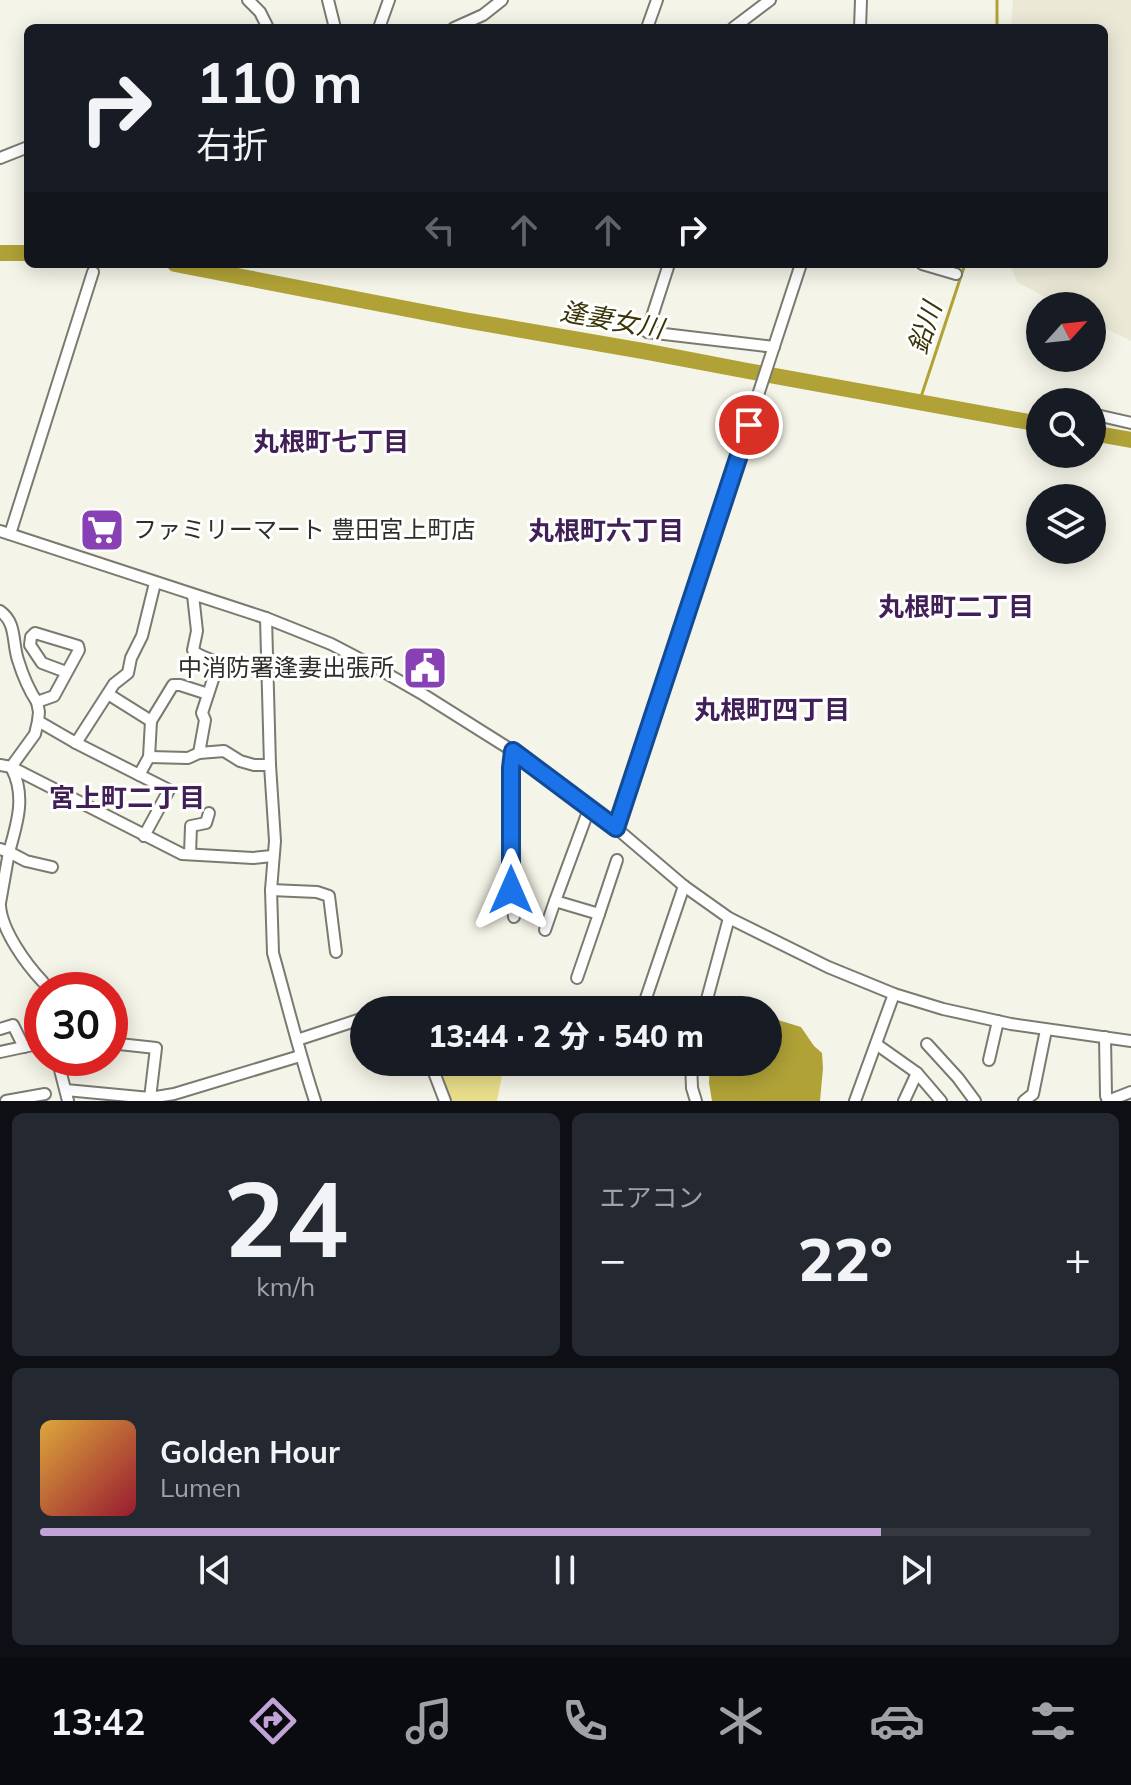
<!DOCTYPE html>
<html lang="ja">
<head>
<meta charset="utf-8">
<style>
	:root { --surface:#171b24; --page:#242831; --text:#f1f3f6; --muted:#9ea1a6; --line:#363941; --accent:#c2a3d8 }
	body { margin:0; font-family:Mulish,"Noto Sans JP",sans-serif; background:var(--page); color:var(--text); height:100vh; display:flex; flex-direction:column; font-size:30px; white-space:nowrap }
	* { box-sizing:border-box; margin:0 }
	p { font-size:26px; color:var(--muted) }
	.icon { flex:none; width:44px; height:44px; fill:none; stroke:currentColor; stroke-width:2; stroke-linecap:round; stroke-linejoin:round }
	.map { position:relative; height:1101px; overflow:hidden }
	.panel { display:flex; flex-direction:column; gap:12px; padding:12px; background:#0d0f14; flex:1 }
	.panel>* { flex:none }
	.hud { position:absolute; left:24px; top:24px; width:1084px; height:244px; border-radius:12px; box-shadow:0 4px 20px #0003; background:#171b24; color:var(--text); overflow:hidden }
	.needle { width:52px; rotate:63deg }
	.buttons { position:absolute; left:1026px; top:292px; display:grid; gap:16px }
	.buttons a { display:grid; place-items:center; width:80px; height:80px; border-radius:50%; background:var(--surface); box-shadow:0 4px 20px #0003; font-size:40px }
	.speed { position:absolute; left:24px; top:972px; display:flex; gap:16px; font-size:40px; font-weight:700; text-align:center }
	.speed>* { display:grid; place-content:center; width:104px; height:104px; border-radius:50%; background:var(--surface); box-shadow:0 4px 20px #0003; line-height:1 }
	.speed .limit { border:12px solid #d22; background:#fff; color:#111 }
	.pin { position:absolute; display:grid; place-items:center; width:68px; height:68px; color:#fff; margin:-34px; border:4px solid #fff; border-radius:50%; box-shadow:0 2px 8px #0007 }
	.me { position:absolute; width:88px; margin:-44px; rotate:0deg; stroke-linejoin:round; filter:drop-shadow(0 0 6px #0008) }
	.turn { display:flex; align-items:center; gap:28px; height:168px; padding:0 40px; font-size:36px }
	.turn .icon { width:104px; height:104px; stroke-width:2.5 }
	.turn b { display:block; font-size:56px; line-height:68px }
	.lanes { display:flex; align-items:center; height:76px; padding:0 40px; background:#0003; justify-content:center; gap:40px; direction:ltr }
	.lanes .off { opacity:.35 }
	.big { font-size:60px; font-weight:800; line-height:1.1 }
	.panel .card { flex:1; display:flex; flex-direction:column; justify-content:center; gap:12px; min-width:0; padding:0 28px; border-radius:12px; background:var(--page) }
	.panel .dial { align-items:center; gap:0 }
	.dial b { font-size:104px; line-height:1 }
	.song { display:flex; align-items:center; gap:24px }
	.cover { width:96px; height:96px; border-radius:12px; background:linear-gradient(135deg,hsl(40 70% 55%),hsl(350 70% 35%)) }
	.played { height:8px; border-radius:4px; background:linear-gradient(90deg,var(--accent) 80%,var(--line) 80%) }
	.keys { display:flex; justify-content:space-around; direction:ltr }
	.heat { display:flex; justify-content:space-between; align-items:center; font-size:44px; direction:ltr }
	.panel .tiles { flex:1; display:grid; gap:12px; grid-template-columns:1fr 1fr }
	.card:last-child { grid-column:span 2 }
	.trip { position:absolute; left:350px; top:996px; width:432px; height:80px; border-radius:40px; background:var(--surface); box-shadow:0 4px 20px #0003; font-weight:800; line-height:80px; text-align:center }
	.menu { display:flex; height:128px; justify-content:space-around; align-items:center; background:#090b0e; color:var(--muted) }
	.menu .icon { width:56px; height:56px }
	.menu .active { color:var(--accent) }
	.menu b { font-size:36px; color:var(--text) }
	.map>svg:first-child { display:block }
</style>
</head>
<body>
<div class="map">
<svg width="1131" height="1101" viewBox="0 0 1131 1101">
	<rect width="100%" height="100%" fill="#f5f4e8"/>
	<path fill="#ebe9d6" d="M1013,0H1131V341L1092,322V306H1062L1017,282L1010,264H1104V28H1011Z"/>
	<path fill="#e9de8a" d="M479,1065H504L497,1101H451L442,1076Z"/>
	<path fill="#b0a237" d="M768,1017L801,1027L814,1046L822,1053L823,1068L820,1101H712L709,1083L710,1062H768Z"/>
	<g fill="none" stroke-linecap="round" stroke-linejoin="round">
		<g stroke="#b0a237" stroke-width="3">
			<path d="M997,28V0"/>
			<path d="M919,403L965,264"/>
		</g>
		<g stroke="#b0a237" stroke-width="16">
			<path d="M0,253H28"/>
			<path d="M175,264L464,320L643,351L748,371L1040,424"/>
			<path d="M1092,433L1131,440"/>
		</g>
		<g stroke="#7b7a70" stroke-width="14">
			<g id="minor">
				<path d="M248,0L260,12L268,28"/>
				<path d="M328,0L335,28"/>
				<path d="M379,28L389,0"/>
				<path d="M454,28L483,15L502,0"/>
				<path d="M647,28L657,0"/>
				<path d="M733,28L770,0"/>
				<path d="M860,28L861,0"/>
				<path d="M0,158L28,147"/>
				<path d="M669,264L647,332L774,347"/>
				<path d="M922,264L956,274"/>
				<path d="M1092,414L1131,423"/>
				<path d="M0,531L266,618L331,644L377,668L424,695L513,751L616,828L684,886L729,918L828,967L894,994L943,1009L1011,1024L1131,1041"/>
				<path d="M10,534L93,272"/>
				<path d="M193,595L197,631L193,650C199,658 210,657 218,664L202,713L205,720L199,753L224,751L240,761L254,765H270"/>
				<path d="M0,611C17,623 12,642 18,660C22,673 29,690 37,702"/>
				<path d="M266,618L270,765L275,841L271,890L273,953C287,1003 299,1052 315,1101"/>
				<path d="M108,694L151,721L149,757L139,775"/>
				<path d="M38,721L39,712L37,702L54,696L79,650L78,646L35,633L31,637L30,645L42,663L66,672"/>
				<path d="M151,721L173,685H180L208,694"/>
				<path d="M76,743L169,790L144,836"/>
				<path d="M513,751L511,768V890L514,917"/>
				<path d="M149,757L188,758L199,753"/>
				<path d="M0,765L11,767L182,854L253,858L272,856"/>
				<path d="M11,767L35,734L38,721L76,743L114,684L128,673L131,658L142,636L155,583"/>
				<path d="M616,828L801,264"/>
				<path d="M0,849L9,852C17,824 26,796 12,769"/>
				<path d="M190,854L191,826L206,823L209,813"/>
				<path d="M271,890L317,892L329,896L336,952"/>
				<path d="M0,903L9,852L26,861L52,867"/>
				<path d="M0,906C2,931 26,964 43,982"/>
				<path d="M599,914L617,860"/>
				<path d="M545,930L555,901"/>
				<path d="M577,978L599,914L555,901L589,809"/>
				<path d="M644,1004L684,886"/>
				<path d="M392,1010H395"/>
				<path d="M704,1010L729,918"/>
				<path d="M0,1029L13,1025L24,1047"/>
				<path d="M1105,1037L1106,1096L1108,1101"/>
				<path d="M297,1040L364,1018"/>
				<path d="M110,1043L156,1048L150,1098"/>
				<path d="M876,1044L917,1073L941,1101"/>
				<path d="M927,1044L958,1078L975,1101"/>
				<path d="M0,1052L42,1043"/>
				<path d="M57,1058L68,1101"/>
				<path d="M989,1060L998,1021"/>
				<path d="M430,1062L445,1101"/>
				<path d="M691,1062L692,1088L696,1101"/>
				<path d="M66,1090L150,1098L174,1094L300,1056"/>
				<path d="M6,1101L45,1094"/>
				<path d="M855,1101L894,994"/>
				<path d="M904,1101L917,1073"/>
				<path d="M1024,1101L1033,1094L1046,1030"/>
				<path d="M1108,1101L1131,1092"/>
			</g>
		</g>
		<use href="#minor" stroke="#fff" stroke-width="10"/>
	</g>
	<g fill="none" stroke-linecap="round" stroke-linejoin="round">
		<g stroke="#114b97" stroke-width="20">
			<path id="route" d="M511,890V768L513,751L616,828L749,425"/>
		</g>
		<use href="#route" stroke="#1a73e8" stroke-width="14"/>
	</g>
	<defs>
		<g id="supermarket-square" transform="scale(2.3)"><rect x="-9" y="-9" width="18" height="18" rx="4" fill="#8841b4" stroke="#fff"/><path d="M-6-5.5h2.5l.6 2H6L4.5 2H-2.5L-4.4-4H-6ZM-1.5 3.2a1.3 1.3 0 1 0 .1 0ZM3 3.2a1.3 1.3 0 1 0 .1 0Z" fill="#fff"/></g>
		<g id="civic-square" transform="scale(2.3)"><rect x="-9" y="-9" width="18" height="18" rx="4" fill="#8841b4" stroke="#fff"/><path d="M-.6-6.5H3V-4.5H.6V-3L4-1V1h2V6H-6V1h2V-1L-.6-3ZM-1.2 2.5V6h2.4V2.5Z" fill="#fff"/></g>
	</defs>
	<g fill-rule="evenodd">
		<use href="#supermarket-square" x="102" y="530"/>
		<use href="#civic-square" x="425" y="668"/>
	</g>
	<g text-anchor="middle" stroke-width="6" stroke-linejoin="round" paint-order="stroke">
		<g font-size="24" fill="#2f2e2a" stroke="#fff" text-anchor="start">
			<text x="133" y="538">ファミリーマート 豊田宮上町店</text>
			<text x="394" y="676" text-anchor="end">中消防署逢妻出張所</text>
		</g>
		<g font-size="26" font-style="italic" fill="#3a3406" stroke="#fff">
			<text transform="translate(612 320) rotate(10)" y="9">逢妻女川</text>
			<text transform="translate(925 328) rotate(-72)" y="9">鉛川</text>
		</g>
		<g font-size="26" font-weight="bold" fill="#412057" stroke="#fff">
			<text x="331" y="451">丸根町七丁目</text>
			<text x="606" y="540">丸根町六丁目</text>
			<text x="956" y="616">丸根町二丁目</text>
			<text x="772" y="719">丸根町四丁目</text>
			<text x="127" y="807">宮上町二丁目</text>
		</g>
	</g>
</svg>
<div class="buttons">
<a><svg class="needle" viewBox="-14 -14 28 28"><path d="M0-13l5 13h-10z" fill="#e53935"/><path d="M0 13l5-13h-10z" fill="#9ea1a6"/></svg></a>
<a><svg class="icon" aria-label="search" viewBox="0 0 24 24"><circle cx="10" cy="10" r="6"/><path d="M15 15l6 6"/></svg></a>
<a><svg class="icon" aria-label="layers" viewBox="0 0 24 24"><path d="M12 4l9 5-9 5-9-5zM3 14l9 5 9-5"/></svg></a>
</div>
<div class="speed"><div class="limit">30</div></div>
<div class="pin" style="left:749px;top:425px;background:#d93025"><svg class="icon" aria-label="arrive" viewBox="0 0 24 24"><path d="M6 21V4h12l-3 4 3 4H6"/></svg></div>
<svg class="me" style="left:511px;top:890px" viewBox="-20 -20 40 40"><path d="M0-17L14 15 0 8-14 15z" fill="#1a73e8" stroke="#fff" stroke-width="4"/></svg>
<div class="trip">13:44 · 2 分 · 540 m</div>
<div class="hud">
<div class="turn"><svg class="icon" aria-label="right" viewBox="0 0 24 24"><path d="M7 20v-9h11M14 6l5 5-5 5"/></svg><div><b>110 m</b>右折</div></div>
<div class="lanes"><svg class="icon off" aria-label="left" viewBox="0 0 24 24"><path d="M17 20v-9H6M10 6l-5 5 5 5"/></svg><svg class="icon off" aria-label="ahead" viewBox="0 0 24 24"><path d="M12 20V5M6 11l6-6 6 6"/></svg><svg class="icon off" aria-label="ahead" viewBox="0 0 24 24"><path d="M12 20V5M6 11l6-6 6 6"/></svg><svg class="icon" aria-label="right" viewBox="0 0 24 24"><path d="M7 20v-9h11M14 6l5 5-5 5"/></svg></div>
</div>
</div>
<section class="panel">
<div class="tiles">
<div class="card dial"><b>24</b><p>km/h</p></div>
<div class="card"><p>エアコン</p>
<div class="heat"><a>−</a><b class="big">22°</b><a>+</a></div>
</div>
<div class="card">
<div class="song"><i class="cover"></i><div><b>Golden Hour</b><p>Lumen</p></div></div>
<div class="played"></div>
<div class="keys"><svg class="icon" aria-label="previous" viewBox="0 0 24 24"><path d="M18 5L8 12l10 7zM5 5v14"/></svg><svg class="icon" aria-label="pause" viewBox="0 0 24 24"><path d="M8 5v14M16 5v14"/></svg><svg class="icon" aria-label="next" viewBox="0 0 24 24"><path d="M6 5l10 7-10 7zM19 5v14"/></svg></div>
</div>
</div>
</section>
<nav class="menu">
<b>13:42</b>
<svg class="icon active" aria-label="directions" viewBox="0 0 24 24"><path d="M12 3l9 9-9 9-9-9zM9 14v-3h6M13 9l2 2-2 2"/></svg>
<svg class="icon" aria-label="music" viewBox="0 0 24 24"><path d="M9 18V5l10-2v13"/><circle cx="6" cy="18" r="3"/><circle cx="16" cy="16" r="3"/></svg>
<svg class="icon" aria-label="phone" viewBox="0 0 24 24"><path d="M5 4h4l2 5-3 2q2 4 5 5l2-3 5 2v4C11 20 4 13 5 4z"/></svg>
<svg class="icon" aria-label="climate" viewBox="0 0 24 24"><path d="M12 3v18M4 7l16 10M4 17L20 7"/></svg>
<svg class="icon" aria-label="car" viewBox="0 0 24 24"><path d="M5 17H2v-5l4-1 3-4h7l3 4 3 1v5h-3M9 17h6M6 11h13"/><circle cx="7" cy="17" r="2"/><circle cx="17" cy="17" r="2"/></svg>
<svg class="icon" aria-label="filters" viewBox="0 0 24 24"><path d="M4 7h16M4 17h16"/><circle cx="9" cy="7" r="2"/><circle cx="15" cy="17" r="2"/></svg>
</nav>
</body>
</html>
